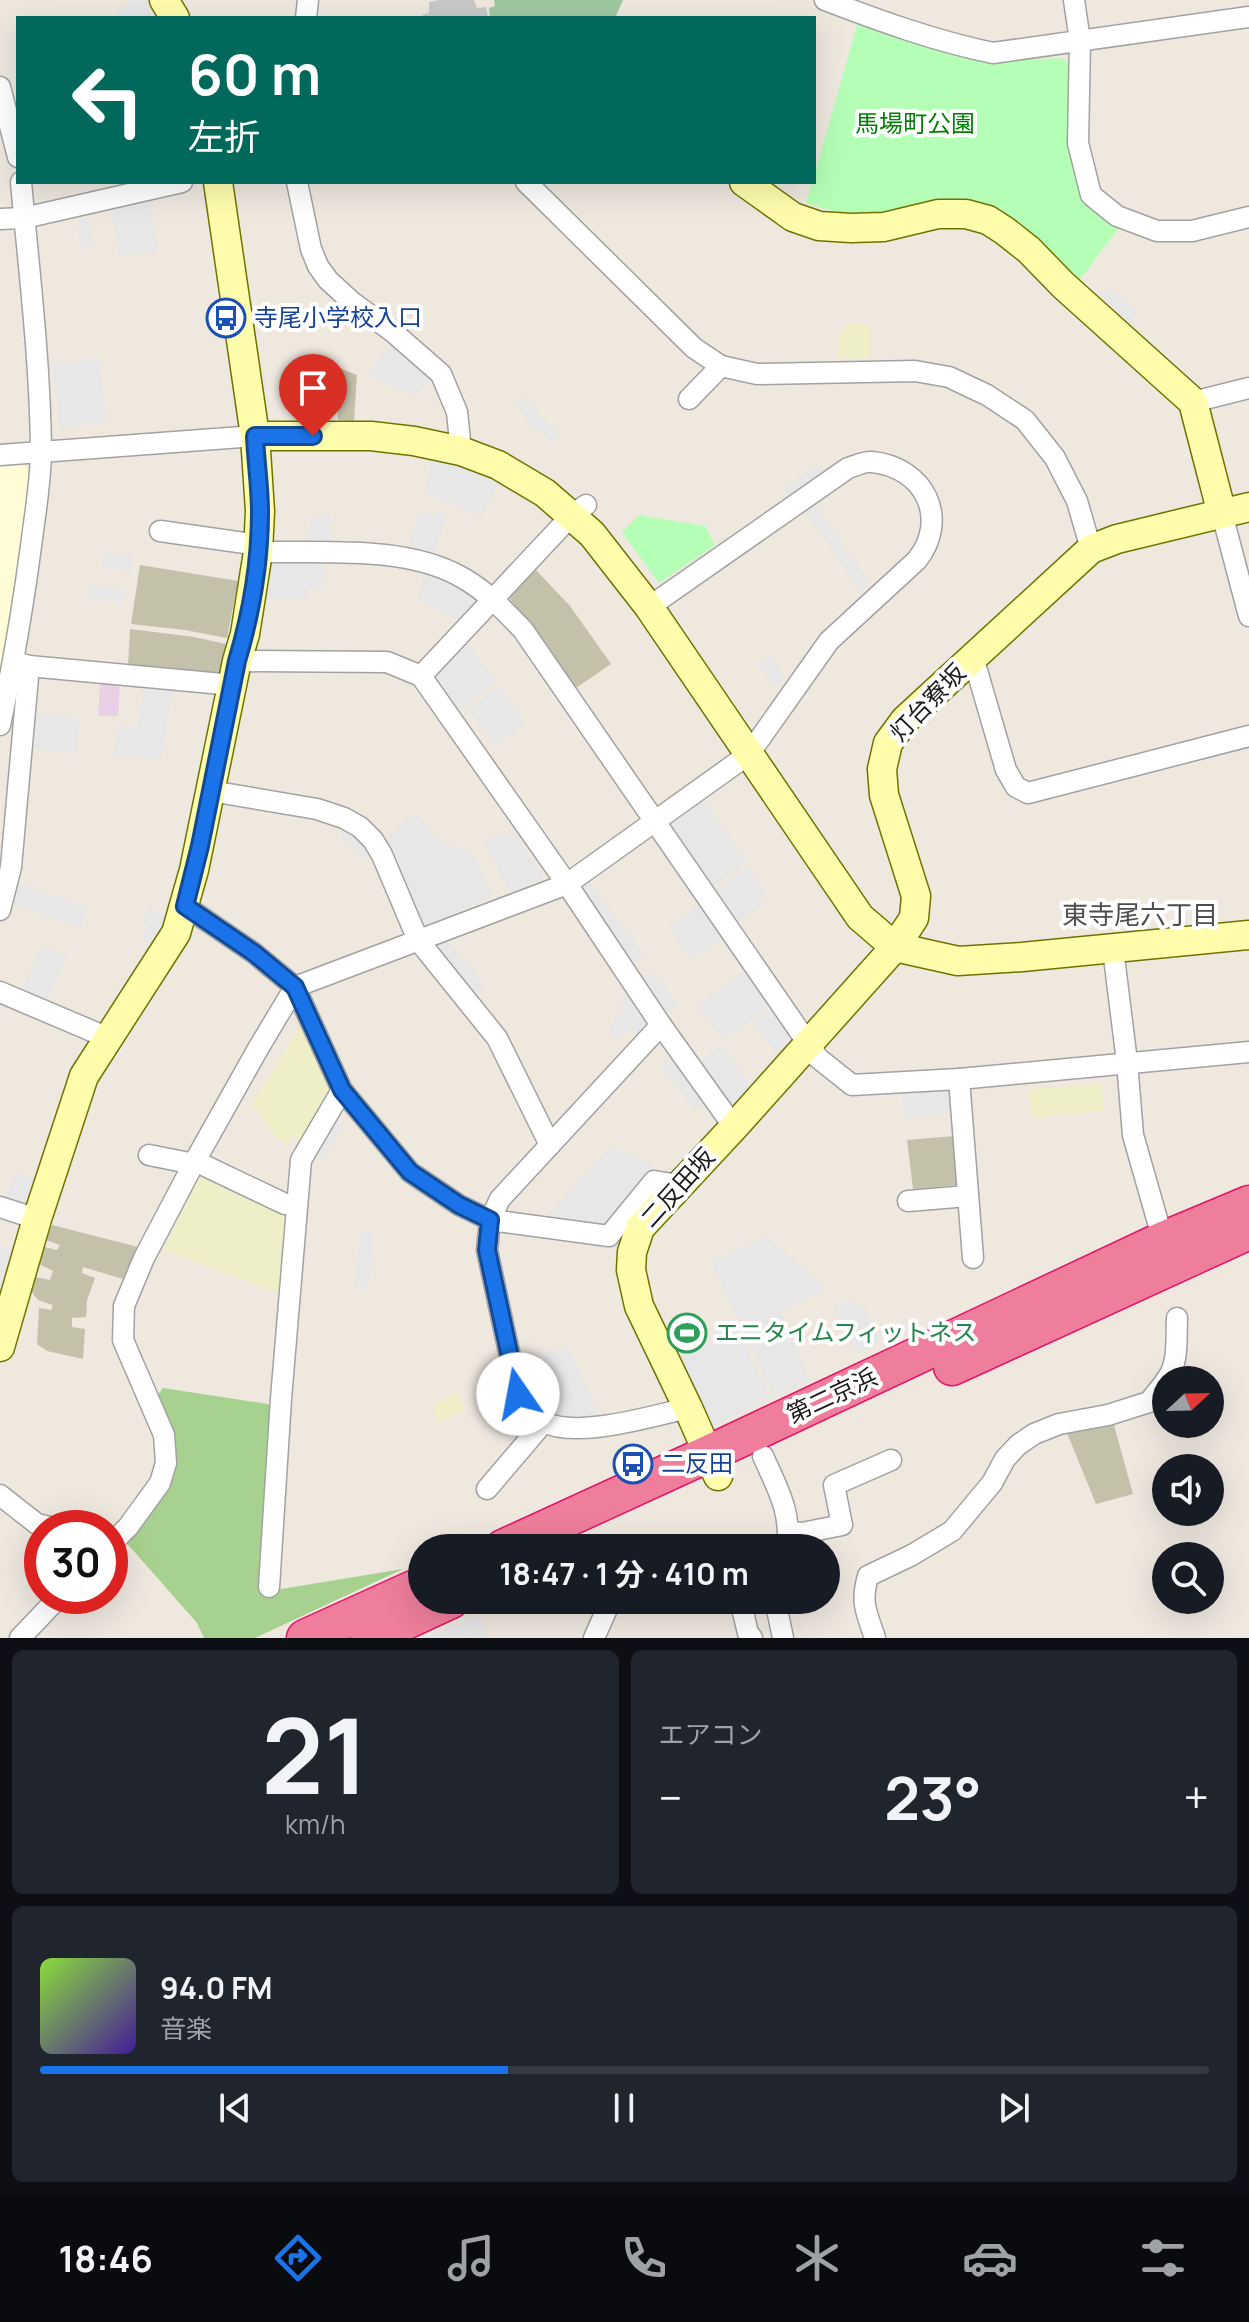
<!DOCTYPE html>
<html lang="ja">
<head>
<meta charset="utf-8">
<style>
	:root { --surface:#171b24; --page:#20242c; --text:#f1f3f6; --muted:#9ea1a6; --line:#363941; --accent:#1a73e8 }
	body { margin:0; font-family:Manrope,"Noto Sans JP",sans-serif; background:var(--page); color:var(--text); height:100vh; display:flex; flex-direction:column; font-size:30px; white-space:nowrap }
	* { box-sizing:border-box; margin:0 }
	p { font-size:26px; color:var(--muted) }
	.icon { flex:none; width:44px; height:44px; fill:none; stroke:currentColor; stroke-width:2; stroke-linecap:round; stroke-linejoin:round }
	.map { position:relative; height:1638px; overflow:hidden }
	.details { display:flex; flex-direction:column; gap:12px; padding:12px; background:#0d0f14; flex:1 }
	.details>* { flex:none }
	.hud { position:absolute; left:16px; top:16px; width:800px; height:168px; border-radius:0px; box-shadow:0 8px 32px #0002; background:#00695c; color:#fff; overflow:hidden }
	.needle { width:52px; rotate:68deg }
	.tools { position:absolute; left:1152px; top:1366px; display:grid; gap:16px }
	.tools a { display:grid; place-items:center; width:72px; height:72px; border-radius:50%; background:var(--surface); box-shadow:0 8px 32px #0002; font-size:40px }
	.speed { position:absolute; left:24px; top:1510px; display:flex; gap:16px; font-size:40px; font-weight:700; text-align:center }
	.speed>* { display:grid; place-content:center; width:104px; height:104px; border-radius:50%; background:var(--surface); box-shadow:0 8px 32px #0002; line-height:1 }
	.speed .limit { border:12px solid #d22; background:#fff; color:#111 }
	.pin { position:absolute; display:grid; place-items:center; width:68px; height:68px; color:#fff; margin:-82px -34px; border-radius:50% 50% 50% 0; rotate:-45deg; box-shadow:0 0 8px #0007 }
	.pin .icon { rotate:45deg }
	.me { position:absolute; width:88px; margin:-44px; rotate:348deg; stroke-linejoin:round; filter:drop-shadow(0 0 6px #0008) }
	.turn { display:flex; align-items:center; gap:28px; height:168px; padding:0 40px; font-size:36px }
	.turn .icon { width:104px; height:104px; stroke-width:2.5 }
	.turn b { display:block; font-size:56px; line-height:68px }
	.big { font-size:60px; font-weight:700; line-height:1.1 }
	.details .widget { flex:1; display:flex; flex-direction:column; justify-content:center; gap:12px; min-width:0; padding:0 28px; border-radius:12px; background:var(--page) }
	.details .dial { align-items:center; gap:0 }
	.dial b { font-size:104px; line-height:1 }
	.song { display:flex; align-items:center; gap:24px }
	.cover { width:96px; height:96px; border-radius:12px; background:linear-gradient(135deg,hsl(90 70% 55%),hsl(260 70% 35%)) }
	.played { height:8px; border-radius:4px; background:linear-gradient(90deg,var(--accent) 40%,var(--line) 40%) }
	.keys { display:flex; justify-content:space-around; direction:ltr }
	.heat { display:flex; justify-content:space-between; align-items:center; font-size:44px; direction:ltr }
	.details .tiles { flex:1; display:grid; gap:12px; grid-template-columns:1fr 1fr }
	.widget:last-child { grid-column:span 2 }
	.trip { position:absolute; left:408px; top:1534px; width:432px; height:80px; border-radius:40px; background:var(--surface); box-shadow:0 8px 32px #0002; font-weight:700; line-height:80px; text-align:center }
	.menu { display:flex; height:128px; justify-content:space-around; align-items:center; background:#090b0e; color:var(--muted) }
	.menu .icon { width:56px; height:56px }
	.menu .active { color:var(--accent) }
	.menu b { font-size:36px; color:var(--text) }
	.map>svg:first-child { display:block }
</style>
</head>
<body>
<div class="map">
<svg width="1249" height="1638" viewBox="0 0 1249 1638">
	<rect width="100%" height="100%" fill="#eee8df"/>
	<g fill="#e8d0e5">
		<path d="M309,356L329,363L334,419L319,420Z"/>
		<path d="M100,680L120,681L118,716H98Z"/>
	</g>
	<path fill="#fffcd7" d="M25,465L31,473L0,694V466Z"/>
	<path fill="#c9c9c9" d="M439,0H474L477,8L486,7L488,17L423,18L422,15L429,13V2Z"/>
	<g fill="#c3c1aa">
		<path d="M334,366L357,375L354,421L338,420Z"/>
		<path d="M140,565L238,581L227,638L185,630L131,624Z"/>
		<path d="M534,568L570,606L611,664L576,688L507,595Z"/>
		<path d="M130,629L194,637L226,644L222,671L213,675L128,666Z"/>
		<path d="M955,1136L959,1185L913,1189L907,1140Z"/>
		<path d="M52,1225L138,1247L123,1279L83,1267L82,1273L95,1278L87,1300L86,1317L72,1318V1327L85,1329L83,1359L47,1351L37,1344L39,1308L51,1310L53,1305L38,1300L31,1291L35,1277L50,1280L53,1271L39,1264L44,1247L57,1250L60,1245L46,1240Z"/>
		<path d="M1112,1418L1133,1494L1096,1504L1065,1428Z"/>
	</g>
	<g fill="#efefc7">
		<path d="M848,323H870L869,358H838L839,335Z"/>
		<path d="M302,1024L333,1089L302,1141L292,1136L287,1146L276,1137L252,1104Z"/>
		<path d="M1102,1084L1104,1111L1031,1118L1030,1089Z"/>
		<path d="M200,1177L284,1216L279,1293L164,1250Z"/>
		<path d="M458,1393L465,1410L436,1423L434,1405Z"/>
	</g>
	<path fill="#a7d18f" d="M163,1388L268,1404L274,1413L263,1592L403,1569L255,1638H204L197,1623L124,1540L157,1499L156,1397Z"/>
	<path fill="#9ec9a1" d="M494,0H623L615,18H490L489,8L495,6Z"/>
	<g fill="#b5feb6">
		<path d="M858,22L995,61L1061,58L1072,65V148L1120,226L1078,282L993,213L844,214L806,203L812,182H814V176Z"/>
		<path d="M639,515L705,526L715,545L659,583L622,532Z"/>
	</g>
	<g fill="#e7e7e7">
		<path d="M133,0H151L163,18H112Z"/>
		<path d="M150,199L158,251L120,256L111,207Z"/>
		<path d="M88,218L94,244L81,248L77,220Z"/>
		<path d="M1109,287L1137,312L1128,322L1100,295Z"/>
		<path d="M394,341L433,377L414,395L368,375Z"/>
		<path d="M98,358L107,422L60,428L52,365Z"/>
		<path d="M525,397L540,417L560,433L553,441L530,425L516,402Z"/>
		<path d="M434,454L503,476L481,516L425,493Z"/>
		<path d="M817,464L825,477L790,499L783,488Z"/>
		<path d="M815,504L870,584L862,593L806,512Z"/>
		<path d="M419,513L447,514L434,552L409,546Z"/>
		<path d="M311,515L330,516V541L310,540Z"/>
		<path d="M105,552L134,556L131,571L102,568Z"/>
		<path d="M272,557H324L322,587L309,588L307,597H268Z"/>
		<path d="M427,568L483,597L461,621L417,600Z"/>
		<path d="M89,585L124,590L122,602L87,598Z"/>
		<path d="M467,645L496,681L460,710L432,677Z"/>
		<path d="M769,656L785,678L774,686L758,664Z"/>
		<path d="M146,685L173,687L161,758L114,755L118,725L137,728Z"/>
		<path d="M499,685L525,724L494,745L469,709Z"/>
		<path d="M32,714L80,719L77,753L31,749Z"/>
		<path d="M704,801L746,862L713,886L670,827L671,822Z"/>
		<path d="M415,813L440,841L473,854L493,897L423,926L383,842Z"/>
		<path d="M347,828L371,849L363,858L341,836Z"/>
		<path d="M514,832L544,878L512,894L483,840Z"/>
		<path d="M748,867L766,893L760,898L764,904L737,923L715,890Z"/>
		<path d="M18,883L88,907L80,927L12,903Z"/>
		<path d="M591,883L644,956L634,964L580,888Z"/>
		<path d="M704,902L726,935L691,958L669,926Z"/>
		<path d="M149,908L168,916L154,944L142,939L149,925L141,920Z"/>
		<path d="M446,939L484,985L476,994L435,944Z"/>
		<path d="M42,946L68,957L47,999L22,989Z"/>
		<path d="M750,969L775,1003L723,1039L697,1006Z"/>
		<path d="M652,972L679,1006L667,1013L642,978Z"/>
		<path d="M630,994L650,1024L637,1035L628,1027L620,1036L614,1039L608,1027L616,1022L614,1017L625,1009L619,1002Z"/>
		<path d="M776,1007L794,1034L792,1044L778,1055L754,1023Z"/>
		<path d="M723,1045L750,1086L735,1104L729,1103L700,1060Z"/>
		<path d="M672,1057L706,1102L695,1109L662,1068Z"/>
		<path d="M953,1086L955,1112L905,1118L902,1087Z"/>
		<path d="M332,1120L344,1126L325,1158L312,1150Z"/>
		<path d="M611,1147L652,1165L607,1228L547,1217Z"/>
		<path d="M16,1172L36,1179L28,1202L23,1205L6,1197Z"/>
		<path d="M361,1231L373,1232L368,1289L354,1288Z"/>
		<path d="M767,1237L817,1281L823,1291L781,1311L810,1380L775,1398L711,1261Z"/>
		<path d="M0,1246L13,1251L4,1282L0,1280Z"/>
		<path d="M849,1301L865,1308L880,1341L857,1354L833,1307Z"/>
		<path d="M737,1329L771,1399L709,1429L676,1357Z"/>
		<path d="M568,1347L599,1415L583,1420H571L553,1412L530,1388L523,1365L542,1359L541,1352Z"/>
		<path d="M478,1615L485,1630L484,1638H424Z"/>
	</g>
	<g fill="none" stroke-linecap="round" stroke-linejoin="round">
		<g stroke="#a2a2a2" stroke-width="23">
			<g id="street">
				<path d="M825,0C880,21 935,41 993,53L1249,17"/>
				<path d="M1074,0L1080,41L1078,143L1091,195L1117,216L1157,231H1192L1249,217"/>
				<path d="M306,18L308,0"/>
				<path d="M0,87L18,157"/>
				<path d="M297,182L311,249L318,266L328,280L352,302L393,332L441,374L457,412L461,451"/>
				<path d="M526,182L694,348L721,366L757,374L915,371L949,377L987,395L1025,420L1055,458L1077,501L1091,549"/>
				<path d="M0,219L24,218L182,182"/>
				<path d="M689,399L721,366"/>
				<path d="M1193,402L1249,388"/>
				<path d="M0,455L255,436"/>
				<path d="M1222,514L1249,616"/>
				<path d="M160,531L258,545"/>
				<path d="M258,552C322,553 407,545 463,578C486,591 504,610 523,630L818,1058L852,1085L959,1079L1249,1052"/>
				<path d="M973,657L1006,770L1016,787L1028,793L1249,736"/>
				<path d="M237,661L387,662L421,676L567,884L661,1025L734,1127"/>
				<path d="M18,663L29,666L233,685"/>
				<path d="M421,676L571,516L586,505"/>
				<path d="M0,725C13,666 23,606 31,546C35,514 41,481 41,449C40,360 29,271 21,182"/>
				<path d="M211,791L317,809L344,818L360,827L373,840L382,855L418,940L497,1038L550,1145"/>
				<path d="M185,906L254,953L295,987L342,1090L410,1172L459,1205L490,1220L609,1236L654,1181L679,1185"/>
				<path d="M0,910L11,867L29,666"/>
				<path d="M1113,949L1127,1062L1133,1135L1163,1240"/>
				<path d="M0,992L106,1037"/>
				<path d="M661,1025L500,1199L490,1220L487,1250L518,1394C524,1404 533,1416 544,1422C577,1439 652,1416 688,1408"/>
				<path d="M959,1079L973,1258"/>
				<path d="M149,1155L194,1164"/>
				<path d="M195,1161L285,1204H297"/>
				<path d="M908,1201L968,1196"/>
				<path d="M0,1207L37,1219"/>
				<path d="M1166,1380C1179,1365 1176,1338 1177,1318"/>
				<path d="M763,1456C777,1488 792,1512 787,1548"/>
				<path d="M487,1489L544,1422"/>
				<path d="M0,1495L37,1524L54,1528"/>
				<path d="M789,1532L802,1533L842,1525L834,1485L891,1460"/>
				<path d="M110,1545L128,1527L160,1483L166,1463L164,1435L123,1340L124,1306L144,1258L195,1161L259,1047L295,987L567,884L749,754L829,641L917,560C950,518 924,467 872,462C865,461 855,466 848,468L649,607"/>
				<path d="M269,1587L281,1399L301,1160L342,1090"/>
				<path d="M740,1600L748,1633L752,1638"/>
				<path d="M780,1600L778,1614L783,1638"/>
				<path d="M20,1638L60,1596"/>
				<path d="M594,1638L611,1600"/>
				<path d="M875,1638C867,1613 860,1604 868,1576L912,1555L952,1531L992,1483L1005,1459L1018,1445L1034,1434L1059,1424L1108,1415L1149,1402L1166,1381"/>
			</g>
		</g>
		<g stroke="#6f7400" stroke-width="31">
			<g id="secondary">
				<path d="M164,0L175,18"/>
				<path d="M744,182L793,217L819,226L851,228L884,227L938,214H966L988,220L1005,231L1029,250L1063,285L1193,402L1222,514"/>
				<path d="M255,436H371L414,441L461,451L498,465L545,493L592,534L649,607L860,917L895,947L958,961L1022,957L1249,935"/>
				<path d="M0,1347L37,1219L84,1076L176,933L194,870L237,661L245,634L258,552L260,511L255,436L218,182"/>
				<path d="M718,1476L688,1408L639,1306L631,1270L632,1252L640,1228L734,1127L895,947L914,918L916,896L884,795L882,769L888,743L905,720L1091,549L1117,539L1249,507"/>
			</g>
		</g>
		<g stroke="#e5136a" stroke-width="39">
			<g id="highway">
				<path d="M952,1367L1249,1231"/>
				<path d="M503,1548L708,1454L1163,1240L1249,1204"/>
				<path d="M305,1638L422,1585"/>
				<path d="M369,1638L451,1600"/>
			</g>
		</g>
		<use href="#street" stroke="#fff" stroke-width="20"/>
		<use href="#secondary" stroke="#fffdac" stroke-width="28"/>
		<use href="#highway" stroke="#ee7e9b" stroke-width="36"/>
	</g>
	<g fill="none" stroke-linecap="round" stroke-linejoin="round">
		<g stroke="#114b97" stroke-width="20">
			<path id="route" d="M313,436H255C256,461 260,487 260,512C260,561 251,614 237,661L200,846L185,906L254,953L295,987L342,1090L410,1172L459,1205L490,1220L487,1250L518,1394"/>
		</g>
		<use href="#route" stroke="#1a73e8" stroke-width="14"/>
	</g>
	<defs>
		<g id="bus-ring" transform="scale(2)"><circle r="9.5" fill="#fff" stroke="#1a4fb4" stroke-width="1.5"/><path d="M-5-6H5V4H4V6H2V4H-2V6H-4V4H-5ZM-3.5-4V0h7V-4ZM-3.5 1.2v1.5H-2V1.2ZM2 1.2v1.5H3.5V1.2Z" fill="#1a4fb4"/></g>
		<g id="stadium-ring" transform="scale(2)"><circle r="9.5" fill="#fff" stroke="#2e9e5b" stroke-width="1.5"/><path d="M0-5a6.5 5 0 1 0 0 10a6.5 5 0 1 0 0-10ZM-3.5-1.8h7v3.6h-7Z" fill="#2e9e5b"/></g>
	</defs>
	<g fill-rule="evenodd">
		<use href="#bus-ring" x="226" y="318"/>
		<use href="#stadium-ring" x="687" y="1333"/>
		<use href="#bus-ring" x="633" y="1464"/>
	</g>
	<g text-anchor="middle" stroke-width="8" stroke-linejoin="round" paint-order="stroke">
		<g font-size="24" fill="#018103" stroke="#fff">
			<text x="915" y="132">馬場町公園</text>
		</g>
		<g font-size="24" fill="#164399" stroke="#fff" text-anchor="start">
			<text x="254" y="326">寺尾小学校入口</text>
			<text x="661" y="1472">二反田</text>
		</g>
		<g font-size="24" fill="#1b1b1b" stroke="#fff">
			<text transform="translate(928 703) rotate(-46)" y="8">灯台寮坂</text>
			<text transform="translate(678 1188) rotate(-48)" y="8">二反田坂</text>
			<text transform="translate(832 1396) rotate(-25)" y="8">第二京浜</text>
		</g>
		<g font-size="24" fill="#27864d" stroke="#fff" text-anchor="start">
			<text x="715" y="1341">エニタイムフィットネス</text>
		</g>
		<g font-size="26" fill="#4e4e4e" stroke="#fff">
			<text x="1140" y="924">東寺尾六丁目</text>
		</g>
	</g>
</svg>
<div class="tools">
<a><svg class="needle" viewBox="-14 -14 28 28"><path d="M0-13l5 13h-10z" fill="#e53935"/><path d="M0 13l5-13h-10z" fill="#9ea1a6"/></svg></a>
<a><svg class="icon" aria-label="sound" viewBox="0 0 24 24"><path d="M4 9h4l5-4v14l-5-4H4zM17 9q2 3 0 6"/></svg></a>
<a><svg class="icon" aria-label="search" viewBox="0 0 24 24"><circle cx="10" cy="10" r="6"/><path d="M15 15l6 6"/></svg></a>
</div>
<div class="speed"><div class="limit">30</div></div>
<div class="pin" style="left:313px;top:436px;background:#d93025"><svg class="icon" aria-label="arrive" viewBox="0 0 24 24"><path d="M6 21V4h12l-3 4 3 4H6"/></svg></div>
<svg class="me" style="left:518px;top:1394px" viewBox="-20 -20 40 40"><circle r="19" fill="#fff"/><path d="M0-13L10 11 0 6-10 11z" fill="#1a73e8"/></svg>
<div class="trip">18:47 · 1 分 · 410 m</div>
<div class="hud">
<div class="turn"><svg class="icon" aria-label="left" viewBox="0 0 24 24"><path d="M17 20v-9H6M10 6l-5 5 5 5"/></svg><div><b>60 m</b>左折</div></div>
</div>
</div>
<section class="details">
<div class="tiles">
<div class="widget dial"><b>21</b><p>km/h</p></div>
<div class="widget"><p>エアコン</p>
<div class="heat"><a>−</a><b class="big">23°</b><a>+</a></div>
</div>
<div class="widget">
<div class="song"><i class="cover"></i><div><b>94.0 FM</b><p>音楽</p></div></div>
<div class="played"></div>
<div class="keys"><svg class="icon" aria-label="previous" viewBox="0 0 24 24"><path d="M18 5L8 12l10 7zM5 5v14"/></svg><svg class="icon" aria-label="pause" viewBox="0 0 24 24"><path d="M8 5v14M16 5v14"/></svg><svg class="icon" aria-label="next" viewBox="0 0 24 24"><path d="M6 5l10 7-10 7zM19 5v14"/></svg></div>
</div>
</div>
</section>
<nav class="menu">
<b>18:46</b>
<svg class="icon active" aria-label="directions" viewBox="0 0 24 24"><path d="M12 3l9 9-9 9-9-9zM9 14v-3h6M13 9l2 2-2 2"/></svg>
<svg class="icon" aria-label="music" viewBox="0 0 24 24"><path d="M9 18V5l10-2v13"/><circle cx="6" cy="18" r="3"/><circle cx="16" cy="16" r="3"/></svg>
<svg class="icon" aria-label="phone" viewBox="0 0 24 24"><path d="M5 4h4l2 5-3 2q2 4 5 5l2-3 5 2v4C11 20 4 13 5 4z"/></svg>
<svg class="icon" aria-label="climate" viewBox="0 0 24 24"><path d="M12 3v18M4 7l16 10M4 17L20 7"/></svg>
<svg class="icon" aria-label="car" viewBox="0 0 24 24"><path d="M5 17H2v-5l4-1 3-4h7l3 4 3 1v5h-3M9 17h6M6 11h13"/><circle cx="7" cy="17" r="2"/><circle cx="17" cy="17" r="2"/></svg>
<svg class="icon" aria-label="filters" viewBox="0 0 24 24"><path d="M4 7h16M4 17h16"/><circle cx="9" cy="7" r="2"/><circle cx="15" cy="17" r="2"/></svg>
</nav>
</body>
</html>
